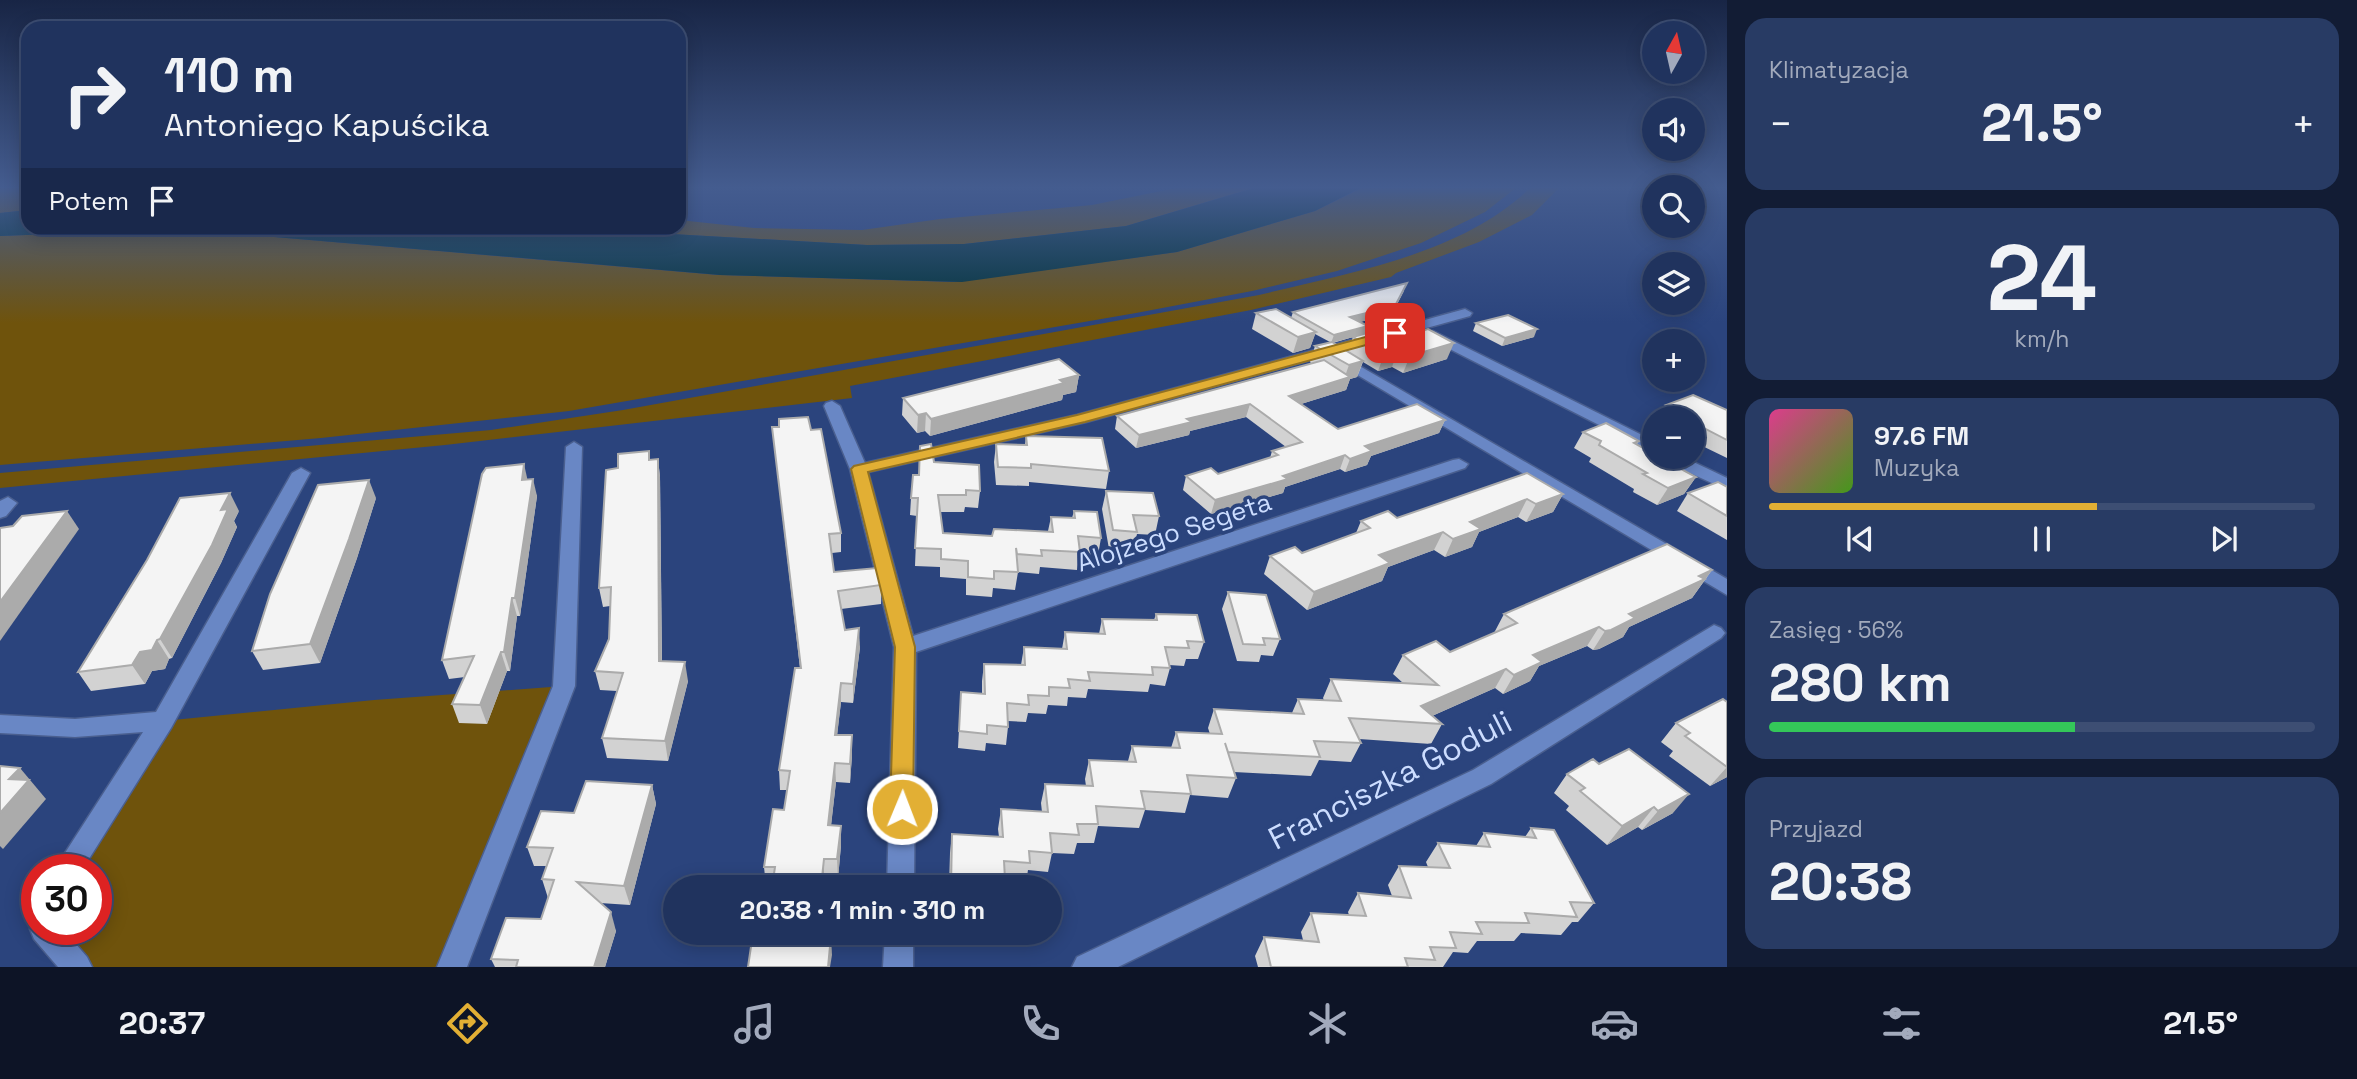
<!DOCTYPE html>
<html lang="pl">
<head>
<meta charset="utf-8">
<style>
	:root { --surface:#20335e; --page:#283b64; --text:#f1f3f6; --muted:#a2aabc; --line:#3d4e73; --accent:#e2af34 }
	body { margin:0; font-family:"Space Grotesk",sans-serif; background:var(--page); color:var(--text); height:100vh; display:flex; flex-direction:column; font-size:26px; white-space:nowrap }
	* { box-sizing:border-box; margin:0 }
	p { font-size:23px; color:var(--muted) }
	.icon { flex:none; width:38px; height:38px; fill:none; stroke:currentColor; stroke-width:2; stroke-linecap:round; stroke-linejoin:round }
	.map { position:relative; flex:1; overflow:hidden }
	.sheet { display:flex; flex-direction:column; gap:18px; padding:18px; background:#121c34; width:630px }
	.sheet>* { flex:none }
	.banner { position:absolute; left:21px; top:21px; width:665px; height:214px; border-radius:21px; box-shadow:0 4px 18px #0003,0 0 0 2px var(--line); background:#20335e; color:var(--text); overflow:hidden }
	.needle { width:46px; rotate:8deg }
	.fabs { position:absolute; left:1642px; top:21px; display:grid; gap:14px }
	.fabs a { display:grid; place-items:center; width:63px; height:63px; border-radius:50%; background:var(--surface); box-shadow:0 4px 18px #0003,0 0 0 2px var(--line); font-size:35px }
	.speed { position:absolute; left:21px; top:854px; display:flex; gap:14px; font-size:35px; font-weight:700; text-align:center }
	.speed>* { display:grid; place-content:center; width:91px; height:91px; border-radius:50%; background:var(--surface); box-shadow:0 4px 18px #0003,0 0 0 2px var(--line); line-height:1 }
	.speed .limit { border:10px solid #d22; background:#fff; color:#111 }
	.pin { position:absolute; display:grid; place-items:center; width:60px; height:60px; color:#fff; margin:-30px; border-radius:14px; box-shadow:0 4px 10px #0006 }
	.me { position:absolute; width:77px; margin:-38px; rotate:1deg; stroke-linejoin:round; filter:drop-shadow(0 0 5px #0008) }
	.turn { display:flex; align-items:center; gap:24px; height:147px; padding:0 28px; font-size:32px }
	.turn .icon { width:91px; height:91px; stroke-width:2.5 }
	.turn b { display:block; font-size:49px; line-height:60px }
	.then { display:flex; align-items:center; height:66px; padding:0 28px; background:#0003; gap:14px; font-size:26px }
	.big { font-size:52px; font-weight:700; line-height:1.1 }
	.sheet .tile { flex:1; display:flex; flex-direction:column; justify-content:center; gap:10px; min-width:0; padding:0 24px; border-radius:21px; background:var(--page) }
	.sheet .dial { align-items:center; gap:0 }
	.dial b { font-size:91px; line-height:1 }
	.song { display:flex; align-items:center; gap:21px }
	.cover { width:84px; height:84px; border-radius:10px; background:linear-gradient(135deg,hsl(330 70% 55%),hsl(100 70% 35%)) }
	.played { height:7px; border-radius:4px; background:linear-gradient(90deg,var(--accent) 60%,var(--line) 60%) }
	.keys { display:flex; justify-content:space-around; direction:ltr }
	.heat { display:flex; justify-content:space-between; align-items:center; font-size:38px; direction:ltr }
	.charge { height:10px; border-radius:5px; background:linear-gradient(90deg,#34c759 56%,var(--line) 0) }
	.trip { position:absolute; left:663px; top:875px; width:399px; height:70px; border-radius:35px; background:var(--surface); box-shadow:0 4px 18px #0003,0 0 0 2px var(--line); font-weight:700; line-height:70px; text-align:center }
	.dock { display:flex; height:112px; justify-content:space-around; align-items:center; background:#0d1426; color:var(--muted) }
	.dock .icon { width:49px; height:49px }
	.dock .selected { color:var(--accent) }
	.dock b { font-size:32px; color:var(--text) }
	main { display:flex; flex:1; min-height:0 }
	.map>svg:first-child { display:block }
</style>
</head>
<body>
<main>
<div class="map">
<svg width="1727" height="967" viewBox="0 0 1727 967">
	<rect width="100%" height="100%" fill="#2b447d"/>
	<g fill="#6f530c">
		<path d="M0,188H28V210L0,213Z"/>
		<path d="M1176,188H1253L1126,226L964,244L867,245L564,228H679V220L754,228L862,230L940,219L1092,205Z"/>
		<path d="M1362,188H1516L1485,212L1421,243L1337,271L1252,291L1136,313L569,411L321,438L0,465V236L182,229L718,275L954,282L1177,252L1315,211Z"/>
		<path d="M1530,188H1559L1532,215L1479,242L1396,273L1391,277L1251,310L850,386L852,398L445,445L0,488V473L491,430L623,410L1259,295C1349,273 1463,254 1530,188Z"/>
		<path d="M564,686L452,967H77L44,929H96V870H67L163,721L374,700Z"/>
	</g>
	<path fill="#003237" d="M1254,188H1360L1315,211L1177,252L962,282L720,275L182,229L0,236V213L28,210V228H566L867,245L964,244L1126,226Z"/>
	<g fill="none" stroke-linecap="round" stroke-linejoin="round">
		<g stroke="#4a5f8f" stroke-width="3">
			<g id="minor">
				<path d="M1465,309L1472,313L1470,316L1086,422L868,472L913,636L1453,460L1459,459L1468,464L1465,468L916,652L914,887H887L894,647L850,469L824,406L826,403L832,401L840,406L865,463L1077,415Z"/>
				<path d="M1433,331L1654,441V453L1428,338V332Z"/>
				<path d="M1339,354L1727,579V595L1334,361L1332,358Z"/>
				<path d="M574,442L582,447L575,686L467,967H437L553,686L566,447Z"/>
				<path d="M1662,457H1683L1727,478V490L1664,461Z"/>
				<path d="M301,468L310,473L171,728L82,870H54L143,732L75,737L0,733V715L75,719L156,712L292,473Z"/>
				<path d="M8,497L17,503L6,516L0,518V501Z"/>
				<path d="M1714,625L1721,628L1725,633L1721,638L1491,784L1118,967H1072L1077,957L1473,770Z"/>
				<path d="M37,918V929H63L87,957L92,967H58L34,939L30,929Z"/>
				<path d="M885,933H913V967H883Z"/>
			</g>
		</g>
		<use href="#minor" fill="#6987c5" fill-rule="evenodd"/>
	</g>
	<g fill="#d2d2d2" fill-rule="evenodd">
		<path d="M1404,291L1392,314L1360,322L1365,334L1447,359L1403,373L1392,367L1378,371L1363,362L1357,377L1350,379L1346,390L1301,404L1338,429L1445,420L1439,433L1371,456L1367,465L1345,472L1340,469L1285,487L1283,493L1211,514L1183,490L1186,476L1218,474L1270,458L1272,451L1286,447L1246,417L1190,431L1189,435L1136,448L1115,429L1117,416L1312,364L1310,362L1315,346L1330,342L1315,334L1310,348L1293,353L1252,329L1256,313L1291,318L1293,312ZM1353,337L1348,351L1333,343Z"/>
		<path d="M1476,323L1534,337L1502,346L1473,331Z"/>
		<path d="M1079,375L1076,392L1063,395L1062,400L930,436L925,431L917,433L902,415L903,398Z"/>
		<path d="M1666,405L1727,410V458L1692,441V418H1658Z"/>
		<path d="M772,427L811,430L841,533V552L832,553L834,572L881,585V604L841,609L845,630L860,647L853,703L841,702L837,735H852V755L850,783L836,782L831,825L841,826V845L838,879L825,878L824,887H772L766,886L764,867L784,810L787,790H780L779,770L800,668Z"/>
		<path d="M1583,432L1639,441L1637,444L1696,477L1684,494L1657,505L1633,492L1634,489L1589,462L1591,458L1574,448Z"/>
		<path d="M1026,436L1109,471L1106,489L1029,482V486L996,485L994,462L996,444L1025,445Z"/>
		<path d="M658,459L660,477L662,661L688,681L668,761L607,758L602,738L617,691L600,690L595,671L609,639L610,606L603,607L599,588L618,468L650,460Z"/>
		<path d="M934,462L980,491L978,508L965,507L964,512H940L943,533L992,536L1048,531L1051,517L1072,518L1074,511L1101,538L1098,555L1080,554L1077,570L1040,567L1039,574L1018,572L1015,590L993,588L992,597L966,595V579L940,577V567L915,566L917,516L910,515L911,498L919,475Z"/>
		<path d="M528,479L537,496L520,616H517L510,671H507L487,724L459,723L452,704L465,677L449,679L442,660Z"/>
		<path d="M1727,487V540L1677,511L1688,493Z"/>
		<path d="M1106,491L1159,516L1155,535L1137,534L1133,550L1109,549L1102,509Z"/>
		<path d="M1563,494L1553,512L1526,522L1518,517L1479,532L1472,547L1445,557L1434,550L1388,567L1382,581L1307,610L1264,574L1270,556L1302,553L1356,533L1361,521L1397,518Z"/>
		<path d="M376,498L357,558L320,663L263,670L252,651Z"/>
		<path d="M239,511L234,521L237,527L221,563L172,658L169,659L165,669L152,671L145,684L91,691L78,672Z"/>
		<path d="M1712,570L1692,598L1629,627L1623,637L1599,649L1593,650L1587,646L1539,666L1530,681L1503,694L1495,688L1432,716L1442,724L1431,744L1359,739L1361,743L1351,762L1319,760L1311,776L1234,772L1236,778L1228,798L1190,795L1185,813L1145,810L1139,828L1098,826L1094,843H1077L1074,854L1052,853L1048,872L1028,870L1026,882L1005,881L1003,887H949L950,853L952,834L999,837L998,829L1001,809L1042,812L1041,803L1045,784L1086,786L1085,779L1089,760L1128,761L1132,746L1171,748L1176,732L1210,734L1208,728L1214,709L1292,713L1298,699L1324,700L1323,698L1331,679L1403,683L1393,674L1403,655L1450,652L1494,633L1504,614Z"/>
		<path d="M1228,592L1280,639L1273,656L1261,655L1259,662L1237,661L1222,609Z"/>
		<path d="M1156,614L1204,642L1198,659H1186L1184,666L1169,665L1170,668L1165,686L1150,684L1148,692L1088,689L1086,698L1068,697L1067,706L1048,705L1046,714L1028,713L1026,722L1008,721V727L1006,745L986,743L985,751L958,748L961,692L982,694V681L984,664L1021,665L1024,647L1062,649L1065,632L1099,634L1102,619L1154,620Z"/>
		<path d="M1727,702V777L1710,786L1669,756L1673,751L1661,742L1676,723Z"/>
		<path d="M1567,774L1673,813L1642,830L1638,827L1607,845L1566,810L1569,806L1554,793Z"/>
		<path d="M652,785L656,804L630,905L600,903L616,931L605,967H495L491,959L541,919L548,898L542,879L546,866H534L527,847L574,813Z"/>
		<path d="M1531,828L1594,903L1578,922H1572L1561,935L1521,933L1514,941H1477L1468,953L1453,952L1443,967H1258L1255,956L1264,937L1303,940L1301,932L1311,913L1349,915L1348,912L1358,893L1392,896L1388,885L1399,866L1428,867L1426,862L1438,843L1476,846L1484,833L1525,837Z"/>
	</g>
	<g fill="#ababab">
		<path d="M1407,283L1392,314L1347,325L1350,317Z"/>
		<path d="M1368,326L1365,334L1331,343L1334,335Z"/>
		<path d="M1537,329L1534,337L1502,346L1505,338Z"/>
		<path d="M1316,332L1310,348L1293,353L1298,337Z"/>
		<path d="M1454,343L1447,359L1403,373L1410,356Z"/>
		<path d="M1398,350L1392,367L1378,371L1384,355Z"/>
		<path d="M1363,361L1357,377L1350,379L1346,390L1285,409L1289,396L1344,379L1349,365Z"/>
		<path d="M1079,375L1076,392L1063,395L1062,400L930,436L931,419Z"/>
		<path d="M1250,404L1246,417L1190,431L1189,435L1136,448L1139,435L1187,419Z"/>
		<path d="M926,413L925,431L917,433L918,415Z"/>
		<path d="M1445,420L1439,433L1371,456L1367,465L1345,472L1350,459L1365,446Z"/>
		<path d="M1345,455L1340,469L1285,487L1283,493L1211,514L1215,500Z"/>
		<path d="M658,459L660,477L662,680L659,661Z"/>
		<path d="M524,464L528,482L522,480Z"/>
		<path d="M1696,477L1684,494L1657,505L1668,488Z"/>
		<path d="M533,479L537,496L520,616L515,598Z"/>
		<path d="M369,480L376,498L357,558L320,663L310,644Z"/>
		<path d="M230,493L239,511L234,521L237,527L221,563L172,658L160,639L221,510Z"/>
		<path d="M1563,494L1553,512L1526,522L1536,504Z"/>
		<path d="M1527,499L1518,517L1479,532L1472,547L1445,557L1453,539L1470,522Z"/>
		<path d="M67,511L79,529L0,641V602Z"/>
		<path d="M1443,532L1434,550L1388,567L1382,581L1307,610L1314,592L1379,555Z"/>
		<path d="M1712,570L1692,598L1629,627L1623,637L1599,649L1593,650L1605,631L1629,614Z"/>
		<path d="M512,598L517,616L510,671L504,652Z"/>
		<path d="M1599,627L1587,646L1539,666L1530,681L1503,694L1514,675L1533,655Z"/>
		<path d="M859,628L860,647L853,703V684Z"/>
		<path d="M157,640L169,659L165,669L152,671L145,684L132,665L140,652Z"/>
		<path d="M501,652L507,671L487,724L480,705Z"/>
		<path d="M685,662L688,681L668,761L665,741Z"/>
		<path d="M1506,669L1495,688L1416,723L1421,706Z"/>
		<path d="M841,683V702L835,754V735Z"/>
		<path d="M852,735V755L850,783V764Z"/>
		<path d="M835,763L836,782L829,844L828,825Z"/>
		<path d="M1727,767V777L1710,786Z"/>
		<path d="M20,768L46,799L3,849L0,846V813L9,779Z"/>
		<path d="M652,785L656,804L630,905L624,886Z"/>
		<path d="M1689,794L1673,813L1642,830L1658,811Z"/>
		<path d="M1654,807L1638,827L1607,845L1622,826Z"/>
		<path d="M841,826V845L838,879L837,859Z"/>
		<path d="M824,859V887H821Z"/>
		<path d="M611,912L616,931L605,967H594Z"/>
		<path d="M831,936L832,955L830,967H828Z"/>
	</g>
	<g fill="#f4f4f4" stroke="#ababab" stroke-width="2">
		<path d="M1407,283L1395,306L1350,317L1368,326L1334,335L1293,312Z"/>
		<path d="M1276,309L1316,332L1298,337L1256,313Z"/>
		<path d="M1508,315L1537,329L1505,338L1476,323Z"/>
		<path d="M1388,327L1405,336L1428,329L1454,343L1410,356L1398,350L1384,355L1353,337Z"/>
		<path d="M1332,342L1363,361L1349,365L1315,346Z"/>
		<path d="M1059,359L1079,375L1060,380L1064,383L931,419L926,413L918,415L903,398Z"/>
		<path d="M1324,360L1350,377L1289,396L1338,429L1417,404L1445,420L1365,446L1372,451L1350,459L1345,455L1283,476L1288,479L1215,500L1186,476L1211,468L1218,474L1278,455L1272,451L1302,442L1250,404L1187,419L1192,422L1139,435L1117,416Z"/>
		<path d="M1693,395L1727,410V440L1692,422V418H1684L1677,415L1683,413L1666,405Z"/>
		<path d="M808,417L811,430L821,429L841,533L829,534L834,572L877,568L881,585L838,591L845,630L859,628L853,684L841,683L835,735H852L850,764L835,763L828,825L841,826L837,859H824L821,887H772L775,867H764L773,809L784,810L790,771L779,770L795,668H801L772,427H779V419Z"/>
		<path d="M1606,423L1639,441L1634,443L1654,454V457H1659L1696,477L1668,488L1643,474L1647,473L1599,445L1601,441L1583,432Z"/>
		<path d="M1026,436L1102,438L1109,471L1031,464V468L998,467L996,444L1027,445Z"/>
		<path d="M931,444L934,462L979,465L980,491L966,490V495H938L943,533L992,536L994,529L1053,532L1051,517L1075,518L1074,511L1097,512L1101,538L1078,536L1080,552L1041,550L1042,556L1017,554L1016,548L1018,572L994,571V579L968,577V561L941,559V549L915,548L918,498H911L913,475H919L920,446Z"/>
		<path d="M649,451V460L658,459L659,661L685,662L665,741L602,738L623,673L595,671L609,639L611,587L599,588L606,470L618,468V454Z"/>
		<path d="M524,464L522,480L533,479L515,598H512L504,652H501L480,705L452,704L474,656L442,660L482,474L486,468Z"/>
		<path d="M1527,473L1563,494L1536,504L1527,499L1470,522L1481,529L1453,539L1443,532L1379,555L1390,563L1314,592L1270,556L1295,547L1302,553L1370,528L1361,521L1388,511L1397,518Z"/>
		<path d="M369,480L349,539L310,644L252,651L270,594L318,485Z"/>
		<path d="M1718,482L1727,487V516L1688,493Z"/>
		<path d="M1106,491L1153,493L1159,516L1133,515L1137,532L1113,530Z"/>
		<path d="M230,493L221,510L228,509L212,545L160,639L157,640L152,650L140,652L132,665L78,672L147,560L180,498Z"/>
		<path d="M67,511L0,602V528L13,526L22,516Z"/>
		<path d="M1667,544L1712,570L1699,576L1705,579L1629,614L1635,618L1611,630L1605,631L1599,627L1533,655L1542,662L1514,675L1506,669L1421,706L1442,724L1349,718L1361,743L1314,741L1320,757L1228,752L1225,743L1236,778L1187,775L1191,794L1141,791L1145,809L1096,806L1098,824H1077L1079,835L1050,833L1052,853L1029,851L1030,863L1004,861L1005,879L980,877V887H951L952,834L1003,837L1001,809L1048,812L1045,784L1093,786L1089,760L1136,762L1132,746L1180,748L1176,732L1222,734L1214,709L1304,714L1298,699L1341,701L1331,679L1438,685L1403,655L1436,641L1450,652L1517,623L1504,614Z"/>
		<path d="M1228,592L1266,595L1280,639L1263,638L1265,645L1243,644Z"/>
		<path d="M1156,614L1197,615L1204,642L1187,641L1189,648L1165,647L1170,668L1152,667L1153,675L1088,672L1090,681L1068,679L1070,688L1049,687V696L1028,695L1029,705L1007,703L1008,727L987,725V734L959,731L961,692L985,694L984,664L1025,665L1024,647L1067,649L1065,632L1105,634L1102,619L1157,620Z"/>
		<path d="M1723,699L1727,702V767L1685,736L1690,733L1676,723Z"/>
		<path d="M1629,749L1689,794L1658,811L1654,807L1622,826L1580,791L1585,788L1567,774L1593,759L1599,764Z"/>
		<path d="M0,766L20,768L9,779L29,780L0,813Z"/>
		<path d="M586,781L652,785L624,886L577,882L611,912L594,967H516L518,960L491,959L506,918L541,919L554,880L542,879L553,848L527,847L541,811L574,813Z"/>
		<path d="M1531,828L1554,830L1594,903L1570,902L1577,917L1525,913L1529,923L1476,922L1482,934L1450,932L1456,948L1430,947L1435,960L1405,958L1408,967H1271L1264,937L1319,942L1311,913L1366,916L1358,893L1411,898L1399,866L1450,868L1438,843L1490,847L1484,833L1536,838Z"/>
		<path d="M753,933H817V935L831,936L828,967H748Z"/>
	</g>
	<linearGradient id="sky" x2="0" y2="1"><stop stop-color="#182545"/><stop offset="0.58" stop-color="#445c8f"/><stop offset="1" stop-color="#445c8f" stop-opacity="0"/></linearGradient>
	<rect width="1727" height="323" fill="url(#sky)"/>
	<path fill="#e2af34" stroke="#937222" stroke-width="2" d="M1395,329L1399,330V336L1085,422L868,472L915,647L913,809L910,816L902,819L893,816L890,809L895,647L851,469L854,466L1077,415Z"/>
	<g text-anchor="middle" stroke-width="7" stroke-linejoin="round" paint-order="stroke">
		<g font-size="26" fill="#cdf" stroke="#2b447d">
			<text transform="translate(1174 532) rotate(-18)" y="9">Alojzego Segeta</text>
		</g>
		<g font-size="32" fill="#cdf" stroke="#2b447d">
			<text transform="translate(1390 780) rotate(-27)" y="11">Franciszka Goduli</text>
		</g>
	</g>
</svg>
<div class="fabs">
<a><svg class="needle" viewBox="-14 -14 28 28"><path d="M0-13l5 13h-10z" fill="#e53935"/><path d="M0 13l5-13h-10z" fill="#a2aabc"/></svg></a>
<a><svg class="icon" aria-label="sound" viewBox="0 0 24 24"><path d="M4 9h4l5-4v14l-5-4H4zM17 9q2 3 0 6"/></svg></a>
<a><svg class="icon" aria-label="search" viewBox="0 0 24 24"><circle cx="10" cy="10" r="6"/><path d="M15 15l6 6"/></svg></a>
<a><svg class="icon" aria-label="layers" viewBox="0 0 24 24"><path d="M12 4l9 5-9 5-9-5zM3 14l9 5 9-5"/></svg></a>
<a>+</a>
<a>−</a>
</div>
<div class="speed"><div class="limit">30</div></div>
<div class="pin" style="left:1395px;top:333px;background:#d93025"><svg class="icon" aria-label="arrive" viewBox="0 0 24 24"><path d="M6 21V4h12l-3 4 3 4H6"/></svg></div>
<svg class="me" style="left:902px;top:809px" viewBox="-20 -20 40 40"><circle r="17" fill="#e2af34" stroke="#fff" stroke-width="3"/><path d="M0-11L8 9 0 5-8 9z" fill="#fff"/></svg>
<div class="trip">20:38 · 1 min · 310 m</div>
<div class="banner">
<div class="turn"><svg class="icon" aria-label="right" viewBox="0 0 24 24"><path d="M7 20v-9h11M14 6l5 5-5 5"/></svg><div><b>110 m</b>Antoniego Kapuścika</div></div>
<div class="then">Potem<svg class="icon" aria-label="arrive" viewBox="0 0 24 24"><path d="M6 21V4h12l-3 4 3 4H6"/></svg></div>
</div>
</div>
<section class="sheet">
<div class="tile"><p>Klimatyzacja</p>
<div class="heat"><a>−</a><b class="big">21.5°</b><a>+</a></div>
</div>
<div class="tile dial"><b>24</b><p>km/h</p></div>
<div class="tile">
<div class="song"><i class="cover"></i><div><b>97.6 FM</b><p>Muzyka</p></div></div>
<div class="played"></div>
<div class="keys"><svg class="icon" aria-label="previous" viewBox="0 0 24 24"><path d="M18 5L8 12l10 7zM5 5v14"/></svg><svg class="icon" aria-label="pause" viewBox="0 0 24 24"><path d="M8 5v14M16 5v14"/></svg><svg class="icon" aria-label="next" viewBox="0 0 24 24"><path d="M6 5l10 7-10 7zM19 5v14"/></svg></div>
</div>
<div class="tile"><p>Zasięg · 56%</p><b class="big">280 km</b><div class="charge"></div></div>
<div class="tile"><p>Przyjazd</p><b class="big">20:38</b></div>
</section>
</main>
<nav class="dock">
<b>20:37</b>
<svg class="icon selected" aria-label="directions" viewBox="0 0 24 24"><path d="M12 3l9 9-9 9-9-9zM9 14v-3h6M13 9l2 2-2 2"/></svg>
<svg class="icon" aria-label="music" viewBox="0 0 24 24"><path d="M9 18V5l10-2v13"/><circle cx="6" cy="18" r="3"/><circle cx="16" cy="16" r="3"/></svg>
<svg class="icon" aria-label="phone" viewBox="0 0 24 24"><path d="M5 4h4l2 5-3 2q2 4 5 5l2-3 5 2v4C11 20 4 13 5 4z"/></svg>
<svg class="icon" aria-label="climate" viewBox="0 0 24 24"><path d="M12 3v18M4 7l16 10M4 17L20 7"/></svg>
<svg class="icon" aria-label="car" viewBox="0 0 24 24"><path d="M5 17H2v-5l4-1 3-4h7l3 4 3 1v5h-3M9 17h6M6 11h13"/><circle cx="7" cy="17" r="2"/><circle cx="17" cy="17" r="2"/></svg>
<svg class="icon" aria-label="filters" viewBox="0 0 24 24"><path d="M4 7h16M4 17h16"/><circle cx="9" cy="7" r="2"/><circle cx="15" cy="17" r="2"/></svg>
<b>21.5°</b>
</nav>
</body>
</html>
